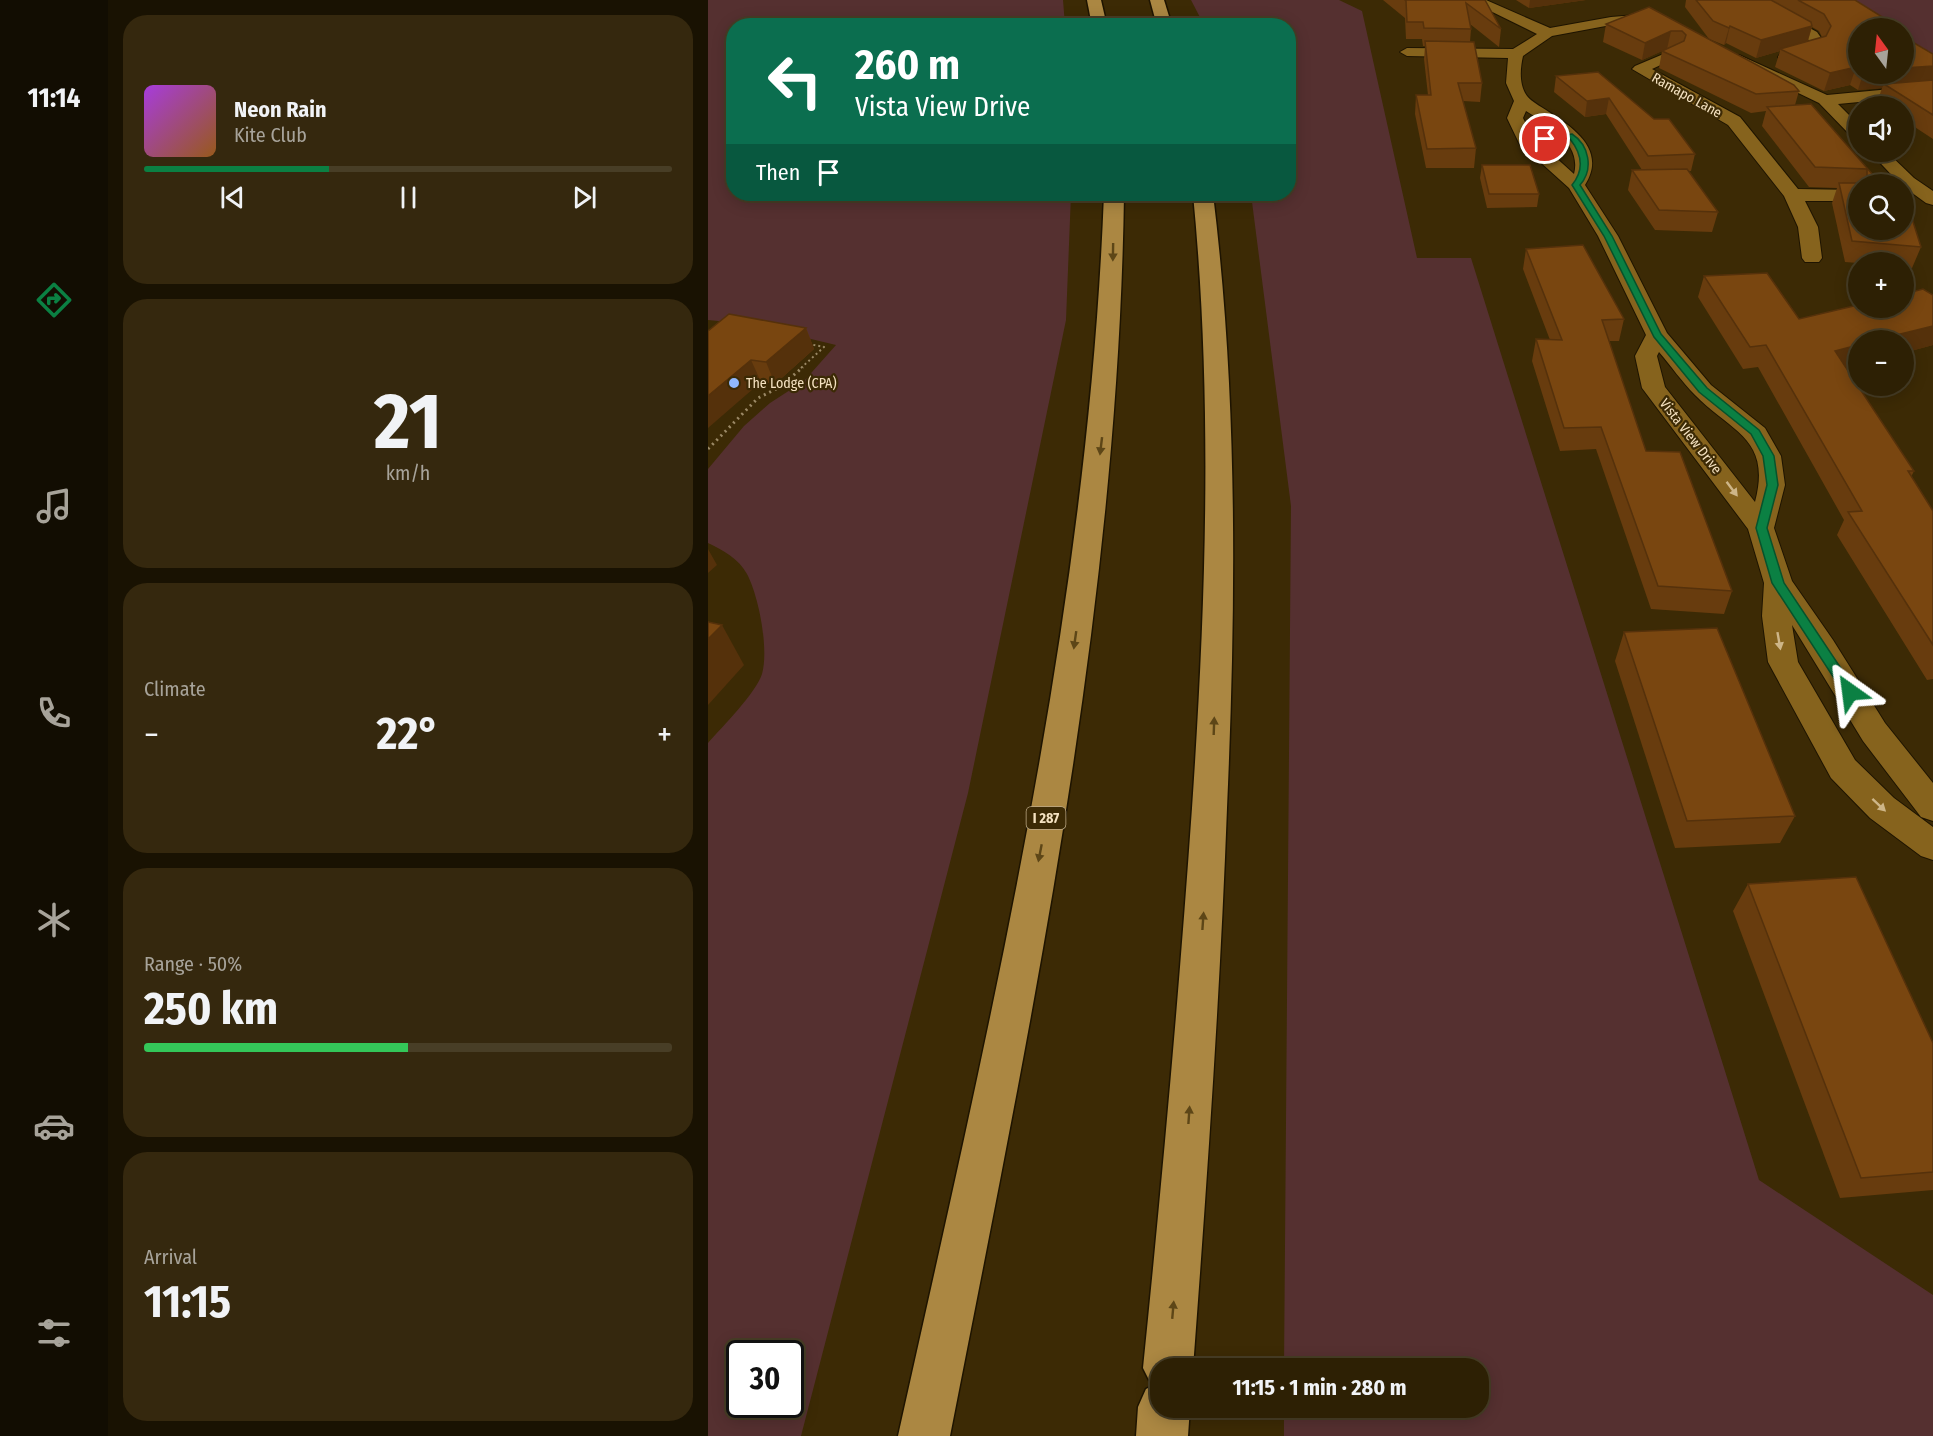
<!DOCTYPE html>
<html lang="en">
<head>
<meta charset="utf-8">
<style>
	:root { --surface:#2d2004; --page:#35280e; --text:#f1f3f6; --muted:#a7a39a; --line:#483e26; --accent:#0b8043 }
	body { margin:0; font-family:"Fira Sans Condensed",sans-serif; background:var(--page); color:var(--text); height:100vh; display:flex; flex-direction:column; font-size:22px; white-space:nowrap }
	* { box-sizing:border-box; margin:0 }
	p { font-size:20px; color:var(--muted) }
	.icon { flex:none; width:33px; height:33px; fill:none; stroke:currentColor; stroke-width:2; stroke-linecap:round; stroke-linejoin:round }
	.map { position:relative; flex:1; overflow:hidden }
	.drawer { display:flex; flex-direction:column; gap:15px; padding:15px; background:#191202; width:600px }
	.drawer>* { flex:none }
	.guide { position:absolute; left:18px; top:18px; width:570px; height:183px; border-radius:24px; box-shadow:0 3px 15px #0003,0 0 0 2px var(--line); background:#0b6e4f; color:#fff; overflow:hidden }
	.needle { width:39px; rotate:345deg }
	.tools { position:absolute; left:1140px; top:18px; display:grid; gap:12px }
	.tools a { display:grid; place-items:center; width:66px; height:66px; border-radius:50%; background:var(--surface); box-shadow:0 3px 15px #0003,0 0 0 2px var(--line); font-size:30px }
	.speed { position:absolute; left:18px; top:1340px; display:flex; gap:12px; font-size:30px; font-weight:700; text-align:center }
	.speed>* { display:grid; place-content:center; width:78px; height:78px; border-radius:50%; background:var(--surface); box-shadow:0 3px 15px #0003,0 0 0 2px var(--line); line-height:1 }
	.speed .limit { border:3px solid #111; border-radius:9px; background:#fff; color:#111 }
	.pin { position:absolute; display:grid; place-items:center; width:51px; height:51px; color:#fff; margin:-26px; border:3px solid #fff; border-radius:50%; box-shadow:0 2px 6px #0007 }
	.me { position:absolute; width:66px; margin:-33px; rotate:329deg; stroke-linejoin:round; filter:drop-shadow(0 0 4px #0008) }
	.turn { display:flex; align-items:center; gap:21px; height:126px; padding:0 30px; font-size:27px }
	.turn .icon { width:78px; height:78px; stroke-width:2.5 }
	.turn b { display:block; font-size:42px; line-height:51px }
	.then { display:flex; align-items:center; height:57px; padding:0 30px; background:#0003; gap:12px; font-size:22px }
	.big { font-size:45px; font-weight:700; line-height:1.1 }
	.drawer .card { flex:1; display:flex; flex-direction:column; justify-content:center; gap:9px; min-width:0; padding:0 21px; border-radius:24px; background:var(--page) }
	.drawer .dial { align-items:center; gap:0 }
	.dial b { font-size:78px; line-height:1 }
	.song { display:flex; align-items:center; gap:18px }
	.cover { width:72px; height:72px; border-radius:9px; background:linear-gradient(135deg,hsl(280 70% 55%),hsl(30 70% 35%)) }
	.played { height:6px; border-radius:3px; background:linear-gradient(90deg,var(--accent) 35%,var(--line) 35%) }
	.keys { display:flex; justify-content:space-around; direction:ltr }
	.heat { display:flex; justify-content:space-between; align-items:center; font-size:33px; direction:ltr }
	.charge { height:9px; border-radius:4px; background:linear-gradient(90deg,#34c759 50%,var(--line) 0) }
	.trip { position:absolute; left:442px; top:1358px; width:339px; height:60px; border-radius:24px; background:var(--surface); box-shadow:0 3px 15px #0003,0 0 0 2px var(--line); font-weight:700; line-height:60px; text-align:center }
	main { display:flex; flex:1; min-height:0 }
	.tab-bar { display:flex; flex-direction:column; width:108px; justify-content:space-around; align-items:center; background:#120d02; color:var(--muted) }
	.tab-bar .icon { width:42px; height:42px }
	.tab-bar .current { color:var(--accent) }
	.tab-bar b { font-size:27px; color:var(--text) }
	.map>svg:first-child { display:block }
</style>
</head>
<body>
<main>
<nav class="tab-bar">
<b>11:14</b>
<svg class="icon current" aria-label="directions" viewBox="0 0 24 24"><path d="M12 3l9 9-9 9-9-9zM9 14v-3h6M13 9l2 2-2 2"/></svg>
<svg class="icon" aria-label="music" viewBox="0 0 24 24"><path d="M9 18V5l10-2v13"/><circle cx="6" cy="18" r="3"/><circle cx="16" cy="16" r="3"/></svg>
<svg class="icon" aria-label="phone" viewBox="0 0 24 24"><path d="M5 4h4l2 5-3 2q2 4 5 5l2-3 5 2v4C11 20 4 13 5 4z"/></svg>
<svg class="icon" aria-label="climate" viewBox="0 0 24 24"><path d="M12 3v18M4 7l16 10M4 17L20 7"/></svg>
<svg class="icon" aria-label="car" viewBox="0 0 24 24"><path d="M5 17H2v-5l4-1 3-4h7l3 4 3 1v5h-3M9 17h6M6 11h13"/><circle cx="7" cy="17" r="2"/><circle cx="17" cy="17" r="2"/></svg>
<svg class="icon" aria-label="filters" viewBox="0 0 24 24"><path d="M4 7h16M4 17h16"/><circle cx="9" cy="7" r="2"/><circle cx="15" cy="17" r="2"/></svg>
</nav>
<section class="drawer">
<div class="card">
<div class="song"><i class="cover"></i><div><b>Neon Rain</b><p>Kite Club</p></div></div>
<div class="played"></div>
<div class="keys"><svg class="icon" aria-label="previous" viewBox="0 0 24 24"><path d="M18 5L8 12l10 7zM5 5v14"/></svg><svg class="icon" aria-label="pause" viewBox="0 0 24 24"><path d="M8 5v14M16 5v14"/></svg><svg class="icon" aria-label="next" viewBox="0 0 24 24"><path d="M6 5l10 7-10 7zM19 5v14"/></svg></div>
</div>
<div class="card dial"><b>21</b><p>km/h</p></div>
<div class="card"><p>Climate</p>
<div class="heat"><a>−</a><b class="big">22°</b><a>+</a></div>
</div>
<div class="card"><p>Range · 50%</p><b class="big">250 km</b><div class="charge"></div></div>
<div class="card"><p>Arrival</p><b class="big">11:15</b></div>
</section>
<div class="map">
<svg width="1225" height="1436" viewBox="0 0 1225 1436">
	<rect width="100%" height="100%" fill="#3c2a05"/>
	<g fill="#553030" fill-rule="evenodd">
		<path d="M0,0H355L357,25L26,26V194H363L358,320L260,793L93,1436H0V743C14,727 48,693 54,674C61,649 51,597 39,574C31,559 15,550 0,543V469L36,426L62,403L96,381L128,345L41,324L0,320ZM32,1353H82V1404H32Z"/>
		<path d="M483,0H631L654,11L709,258H763L1051,1180L1225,1295V1436H576V1407H771V1368H576L583,506L543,194H580V26L496,25Z"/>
		<path d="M1126,0H1225V63L1196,44V28H1170Z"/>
	</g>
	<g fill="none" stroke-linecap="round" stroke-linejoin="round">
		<g stroke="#1e1401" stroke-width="2">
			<g id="street">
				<path d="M760,0H778L842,28L903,17L941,14L948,18L941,22L903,25L844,36L815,56C812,69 811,85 819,96C824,102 832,106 838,110C866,128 899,150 877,185L910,236L959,333L1003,385L1057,428L1073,456L1077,485L1066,528L1084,581L1125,640L1177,723L1225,783V821L1213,817L1155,741L1084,625L1090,662L1147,760L1186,798L1225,827V860L1213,856L1162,818L1123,778L1060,662L1054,616L1056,583L1040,529L934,388L927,356L938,335L890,236L861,188L811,143L799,118L806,101L798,83L800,58L699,56L692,52L699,48L805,49L829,34ZM818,111C841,125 874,144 866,174L824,136L815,118ZM951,352C963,366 974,382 987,395C1023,432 1064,438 1047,502L957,387L949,356Z"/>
				<path d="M1033,0H1050L1109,32L1116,42L1112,51L1077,61L1072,60L1070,57L1072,54L1101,45L1102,42L1099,38Z"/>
				<path d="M965,50L972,54L970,57L944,69L1032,117L1090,189L1150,190V201H1097L1110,227L1114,258L1111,262H1097L1094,258L1090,227L1076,196L1020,125L924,69L927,66Z"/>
				<path d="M1031,55L1119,95L1225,85V95L1130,104L1150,124V138L1144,137L1111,103L1026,62L1024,59Z"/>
				<path d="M1162,152H1179L1206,178L1225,191V205L1218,203L1196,187V184H1192Z"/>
			</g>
		</g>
		<g stroke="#1e1401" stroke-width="3">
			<g id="highway">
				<path d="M379,0H393L399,26H384Z"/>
				<path d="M442,0H456L464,26H449Z"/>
				<path d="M396,194H416C410,613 322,1026 242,1436H190C281,1027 380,614 396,194Z"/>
				<path d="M485,194H505C530,398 528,603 519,808C512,995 499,1181 485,1368H453V1407H482L480,1436H428L430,1407L438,1389L444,1386L435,1368C454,1182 471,995 484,808C498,603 505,399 485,194Z"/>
			</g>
		</g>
		<path stroke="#9b8966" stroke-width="2" stroke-dasharray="2 3" stroke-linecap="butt" d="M93,368L116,347L101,344"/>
		<path stroke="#9b8966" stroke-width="3" stroke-dasharray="2 4" stroke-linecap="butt" d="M0,449L50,398L72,387L95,367"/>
		<use href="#street" fill="#86631d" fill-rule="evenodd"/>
		<use href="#highway" fill="#ab8742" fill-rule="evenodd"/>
	</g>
	<g fill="#683c0e" fill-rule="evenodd">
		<path d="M675,0H777L793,29L791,47L762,24L763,29L762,42L774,83L772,102L755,101L768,148L766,168H718L707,114L708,95H720L716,59L717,46H715L714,39H698L697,18Z"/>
		<path d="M808,0H878L821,8Z"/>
		<path d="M978,0H1147L1150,28V74H1196L1225,54V139L1196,120V106H1175L1169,103L1174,88L1150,90L1142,85L1116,91L1067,67L1072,51L1048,58L1018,43L1016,45L1001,39L977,7ZM1104,27L1111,31L1114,37L1100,41Z"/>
		<path d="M941,7L1091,91L1087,105L1103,104L1173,184L1213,247L1204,268L1196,267V262L1150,263L1137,262L1124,203L1129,188L1101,187L1054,126L1058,111L1043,113L951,68L954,51L934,60L895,42L898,24Z"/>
		<path d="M890,72L987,154L983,171H980L1010,212L1004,232L947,230L920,190L924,170H934L898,114L877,117L846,92L848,76Z"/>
		<path d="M774,165L831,194L829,207L779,208L772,178Z"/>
		<path d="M818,249L916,319L911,341H901L938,451L1024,591L1016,614L943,609L888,449L852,451L824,361L828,339L842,340L815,269Z"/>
		<path d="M996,276L1091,319L1225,295V345L1138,368L1206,471L1203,477L1225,511V679L1219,680L1129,535L1136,520L1050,367L1035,369L990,297Z"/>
		<path d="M98,328L106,349L67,384L53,382L0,331Z"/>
		<path d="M916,632L1087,816L1072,843L967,848L907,661Z"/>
		<path d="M1040,884L1225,1043V1190L1132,1198L1025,911Z"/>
	</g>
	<g fill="#55310b">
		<path d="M822,0H878L821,8Z"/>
		<path d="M1022,26L1018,43L1016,45L1021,28Z"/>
		<path d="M1104,26L1099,43L1072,49V51L1048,58L1053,40Z"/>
		<path d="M963,31L959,49L934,60L937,43Z"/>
		<path d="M1225,66V83L1176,84L1174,88L1150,90L1155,74H1196V68Z"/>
		<path d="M1148,67L1142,85L1116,91L1122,73Z"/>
		<path d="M901,98L898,114L877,117L879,101Z"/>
		<path d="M1225,326V345L1196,353V340H1168Z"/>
		<path d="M98,328L106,349L67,384L58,362Z"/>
		<path d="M1150,345V364L1118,373L1127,351Z"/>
		<path d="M43,360L53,382L0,428V396Z"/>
		<path d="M0,549L9,565L0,573Z"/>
		<path d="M14,625L36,665L0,705V639Z"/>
	</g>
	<g fill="#794610" stroke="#55310b" stroke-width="1.5">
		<path d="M697,0H777L793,29L758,3L763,29L716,28L715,22H699L698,1Z"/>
		<path d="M988,0H1063L1103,22L1104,26L1053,40L1022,26L1021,28L1005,21Z"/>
		<path d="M1090,0H1147L1192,28H1150V68L1148,67L1122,73L1072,49L1118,36L1123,26L1116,14Z"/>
		<path d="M941,7L1086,85L1091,91L1048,94L954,51L976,41L978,35L974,31H963L937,43L898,24Z"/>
		<path d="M1196,37L1225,54V66L1196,68Z"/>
		<path d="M717,41L766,42L774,83H750L768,148L719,149L708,95H723Z"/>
		<path d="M890,72L946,119H961L987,154L940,156L901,98L879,101L848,76Z"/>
		<path d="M1225,80V115L1176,84Z"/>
		<path d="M1103,104L1173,184H1150V230H1196V193L1213,247L1144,241L1131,183H1159V169L1107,167L1059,107Z"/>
		<path d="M774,165H822L831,194H781Z"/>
		<path d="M979,169L1010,212L951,210L924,170Z"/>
		<path d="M875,245L916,319L894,320L938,451L972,452L1024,591L950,586L893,427L856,428L828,339L854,340L818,249Z"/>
		<path d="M1059,273L1091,319L1150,305V308H1196V294L1215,289L1225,295V326L1168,340H1150V345L1127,351L1206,471H1200L1225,511V645L1140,512L1154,511L1058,345L1042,347L996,276Z"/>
		<path d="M21,314L98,328L58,362L43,360L0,396V331Z"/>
		<path d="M0,622L14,625L0,639Z"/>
		<path d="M1009,628L1087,816L979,821L916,632Z"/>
		<path d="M1148,877L1225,1043V1172L1153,1178L1040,884Z"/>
	</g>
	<defs><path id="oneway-solid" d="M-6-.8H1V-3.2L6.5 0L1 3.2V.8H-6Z" transform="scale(1.5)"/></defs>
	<g fill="#5d4617">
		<use href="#oneway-solid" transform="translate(405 252) rotate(91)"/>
		<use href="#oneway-solid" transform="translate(393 446) rotate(97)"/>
		<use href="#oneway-solid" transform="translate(367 640) rotate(98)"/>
		<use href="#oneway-solid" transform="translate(506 726) rotate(-88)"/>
		<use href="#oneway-solid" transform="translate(332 853) rotate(101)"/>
		<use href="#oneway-solid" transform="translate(495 921) rotate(-86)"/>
		<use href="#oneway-solid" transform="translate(481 1115) rotate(-86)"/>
		<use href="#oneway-solid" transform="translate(465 1310) rotate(-85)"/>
	</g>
	<g fill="#ceb688">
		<use href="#oneway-solid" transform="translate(1024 489) rotate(53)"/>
		<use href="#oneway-solid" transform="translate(1071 641) rotate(80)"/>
		<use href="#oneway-solid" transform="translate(1171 805) rotate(43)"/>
	</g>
	<path fill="#0b8043" stroke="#07532c" stroke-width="1.5" d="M864,134C881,145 886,169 872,185L904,236L953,334L999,388L1051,430L1066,456L1070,485L1059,528L1076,583L1146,688L1148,692L1146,695H1137L1064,583L1048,528L1059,485L1055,456L1043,434L991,392L946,337L896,236L864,185C877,169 874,154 862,139L837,141L833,139Z"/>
	<circle fill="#90b8fd" stroke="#3c2a05" stroke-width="2" cx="26" cy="383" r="6"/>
	<g text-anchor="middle" stroke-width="4.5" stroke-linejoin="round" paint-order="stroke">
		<g font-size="14" fill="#f5e2c1" stroke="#3c2a05">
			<text transform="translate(979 95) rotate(29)" y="5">Ramapo Lane</text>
			<text transform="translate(983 436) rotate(52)" y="5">Vista View Drive</text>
		</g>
		<g font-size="14" fill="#f5e2c1" stroke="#3c2a05" text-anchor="start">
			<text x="38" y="388">The Lodge (CPA)</text>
		</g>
		<rect fill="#3c2a05" stroke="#beab89" stroke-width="1.5" x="318.5" y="807" width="39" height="22" rx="4.5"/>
		<g font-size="14" font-weight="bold" fill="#f5e2c1">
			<text x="338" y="823">I 287</text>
		</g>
	</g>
</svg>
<div class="tools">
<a><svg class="needle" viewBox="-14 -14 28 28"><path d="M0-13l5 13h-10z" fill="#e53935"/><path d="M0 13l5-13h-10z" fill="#a7a39a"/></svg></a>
<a><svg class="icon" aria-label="sound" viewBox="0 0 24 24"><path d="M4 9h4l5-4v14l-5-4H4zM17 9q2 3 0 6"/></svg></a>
<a><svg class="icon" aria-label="search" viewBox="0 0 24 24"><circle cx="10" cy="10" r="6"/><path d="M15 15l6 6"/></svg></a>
<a>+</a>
<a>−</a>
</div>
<div class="speed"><div class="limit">30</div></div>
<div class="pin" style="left:837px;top:139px;background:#d93025"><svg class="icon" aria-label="arrive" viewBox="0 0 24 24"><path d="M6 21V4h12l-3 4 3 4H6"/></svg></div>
<svg class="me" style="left:1142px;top:692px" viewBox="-20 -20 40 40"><path d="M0-17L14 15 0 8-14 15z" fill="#0b8043" stroke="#fff" stroke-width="4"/></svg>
<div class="trip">11:15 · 1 min · 280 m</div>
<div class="guide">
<div class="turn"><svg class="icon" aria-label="left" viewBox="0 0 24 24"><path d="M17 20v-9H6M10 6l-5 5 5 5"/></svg><div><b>260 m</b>Vista View Drive</div></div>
<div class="then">Then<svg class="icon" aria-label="arrive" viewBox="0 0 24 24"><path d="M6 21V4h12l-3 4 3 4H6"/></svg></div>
</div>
</div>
</main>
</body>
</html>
